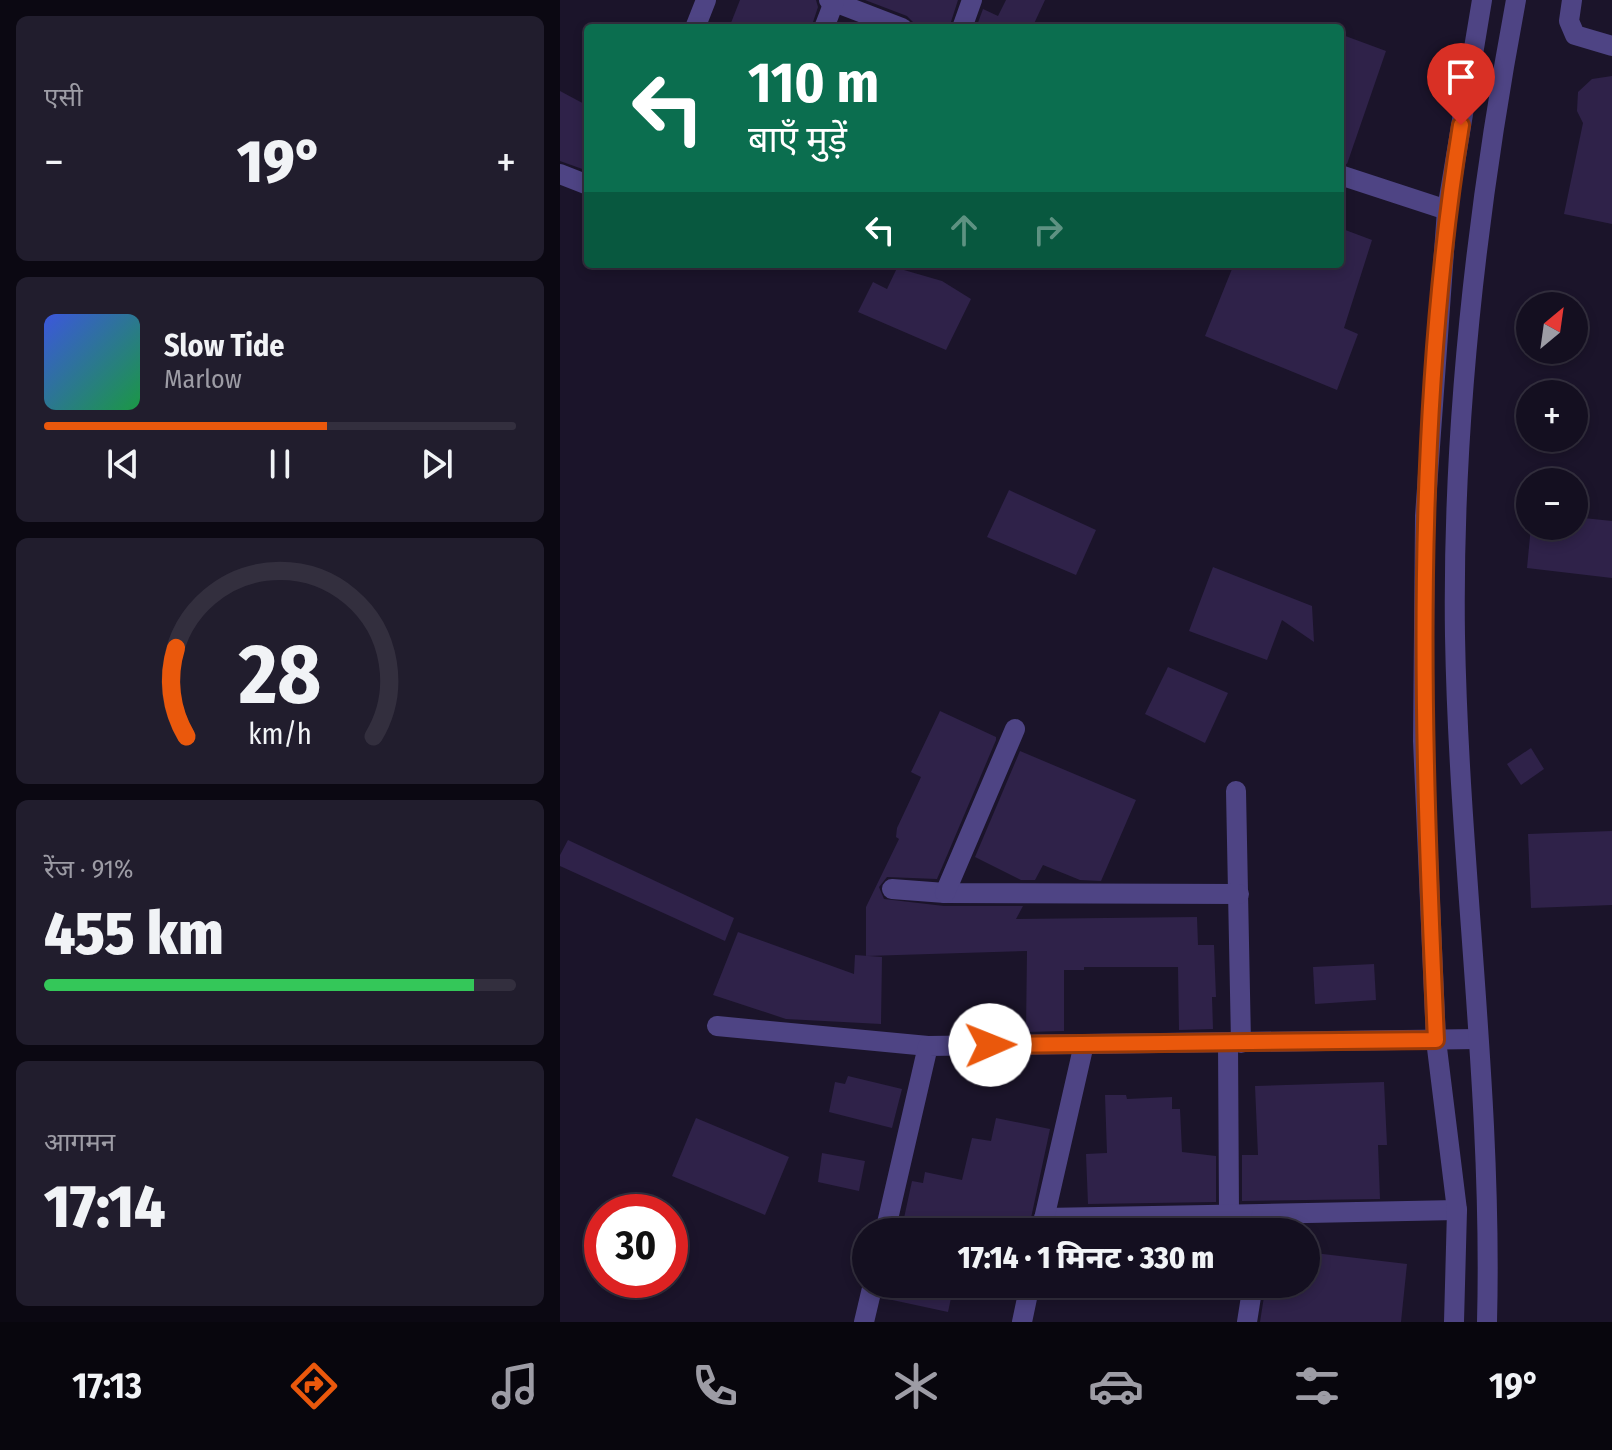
<!DOCTYPE html>
<html lang="hi">
<head>
<meta charset="utf-8">
<style>
	:root { --surface:#140f20; --page:#211d2d; --text:#f1f3f6; --muted:#9d9ca5; --line:#332f3e; --accent:#ea580c }
	body { margin:0; font-family:"Fira Sans Condensed","Noto Sans Devanagari",sans-serif; background:var(--page); color:var(--text); height:100vh; display:flex; flex-direction:column; font-size:30px; white-space:nowrap }
	* { box-sizing:border-box; margin:0 }
	p { font-size:26px; color:var(--muted) }
	.icon { flex:none; width:44px; height:44px; fill:none; stroke:currentColor; stroke-width:2; stroke-linecap:round; stroke-linejoin:round }
	.map { position:relative; flex:1; overflow:hidden }
	.side { display:flex; flex-direction:column; gap:16px; padding:16px; background:#0b0812; width:560px }
	.side>* { flex:none }
	.hud { position:absolute; left:24px; top:24px; width:760px; height:244px; border-radius:8px; box-shadow:0 4px 12px #0003,0 0 0 2px var(--line); background:#0b6e4f; color:#fff; overflow:hidden }
	.needle { width:52px; rotate:29deg }
	.fabs { position:absolute; left:956px; top:292px; display:grid; gap:16px }
	.fabs a { display:grid; place-items:center; width:72px; height:72px; border-radius:50%; background:var(--surface); box-shadow:0 4px 12px #0003,0 0 0 2px var(--line); font-size:40px }
	.speed { position:absolute; left:24px; top:1194px; display:flex; gap:16px; font-size:40px; font-weight:700; text-align:center }
	.speed>* { display:grid; place-content:center; width:104px; height:104px; border-radius:50%; background:var(--surface); box-shadow:0 4px 12px #0003,0 0 0 2px var(--line); line-height:1 }
	.speed .limit { border:12px solid #d22; background:#fff; color:#111 }
	.pin { position:absolute; display:grid; place-items:center; width:68px; height:68px; color:#fff; margin:-82px -34px; border-radius:50% 50% 50% 0; rotate:-45deg; box-shadow:0 0 8px #0007 }
	.pin .icon { rotate:45deg }
	.me { position:absolute; width:88px; margin:-44px; rotate:89deg; stroke-linejoin:round; filter:drop-shadow(0 0 6px #0008) }
	.turn { display:flex; align-items:center; gap:28px; height:168px; padding:0 32px; font-size:36px }
	.turn .icon { width:104px; height:104px; stroke-width:2.5 }
	.turn b { display:block; font-size:56px; line-height:68px }
	.lanes { display:flex; align-items:center; height:76px; padding:0 32px; background:#0003; justify-content:center; gap:40px; direction:ltr }
	.lanes .off { opacity:.35 }
	.big { font-size:60px; font-weight:800; line-height:1.1 }
	.side .tile { flex:1; display:flex; flex-direction:column; justify-content:center; gap:12px; min-width:0; padding:0 28px; border-radius:12px; background:var(--page) }
	.side .dial { align-items:center; gap:0 }
	.dial svg { height:208px; overflow:visible; fill:none; stroke:var(--line); stroke-width:7; stroke-linecap:round; text-anchor:middle }
	.dial text { fill:var(--text); stroke:none }
	.song { display:flex; align-items:center; gap:24px }
	.cover { width:96px; height:96px; border-radius:12px; background:linear-gradient(135deg,hsl(230 70% 55%),hsl(140 70% 35%)) }
	.played { height:8px; border-radius:4px; background:linear-gradient(90deg,var(--accent) 60%,var(--line) 60%) }
	.keys { display:flex; justify-content:space-around; direction:ltr }
	.heat { display:flex; justify-content:space-between; align-items:center; font-size:44px; direction:ltr }
	.charge { height:12px; border-radius:6px; background:linear-gradient(90deg,#34c759 91%,var(--line) 0) }
	.trip { position:absolute; left:292px; top:1218px; width:468px; height:80px; border-radius:40px; background:var(--surface); box-shadow:0 4px 12px #0003,0 0 0 2px var(--line); font-weight:800; line-height:80px; text-align:center }
	.tabs { display:flex; height:128px; justify-content:space-around; align-items:center; background:#08060d; color:var(--muted) }
	.tabs .icon { width:56px; height:56px }
	.tabs .selected { color:var(--accent) }
	.tabs b { font-size:36px; color:var(--text) }
	main { display:flex; flex:1; min-height:0 }
	.map>svg:first-child { display:block }
</style>
</head>
<body>
<main>
<section class="side">
<div class="tile"><p>एसी</p>
<div class="heat"><a>−</a><b class="big">19°</b><a>+</a></div>
</div>
<div class="tile">
<div class="song"><i class="cover"></i><div><b>Slow Tide</b><p>Marlow</p></div></div>
<div class="played"></div>
<div class="keys"><svg class="icon" aria-label="previous" viewBox="0 0 24 24"><path d="M18 5L8 12l10 7zM5 5v14"/></svg><svg class="icon" aria-label="pause" viewBox="0 0 24 24"><path d="M8 5v14M16 5v14"/></svg><svg class="icon" aria-label="next" viewBox="0 0 24 24"><path d="M6 5l10 7-10 7zM19 5v14"/></svg></div>
</div>
<div class="tile dial"><svg viewBox="0 0 100 80">
<path d="M14 69A42 42 0 1 1 86 69"/>
<path d="M14 69A42 42 0 0 1 10 35" stroke="#ea580c"/>
<text x="50" y="56" font-size="32" font-weight="700">28</text>
<text x="50" y="72" font-size="11">km/h</text>
</svg></div>
<div class="tile"><p>रेंज · 91%</p><b class="big">455 km</b><div class="charge"></div></div>
<div class="tile"><p>आगमन</p><b class="big">17:14</b></div>
</section>
<div class="map">
<svg width="1052" height="1322" viewBox="0 0 1052 1322">
	<rect width="100%" height="100%" fill="#1b142a"/>
	<g fill="#2f2249">
		<path d="M180,0H256L258,7L251,28H169Z"/>
		<path d="M305,0H398L389,28L353,22L347,16Z"/>
		<path d="M446,0H485L472,28H416L423,9L438,16Z"/>
		<path d="M780,34L826,51L787,164L780,162Z"/>
		<path d="M1052,76V224L1004,214L1023,123L1017,111L1018,92L1032,79Z"/>
		<path d="M0,91L28,106V171L0,161Z"/>
		<path d="M780,228L812,240L784,328L798,334L777,390L645,336L674,264H780Z"/>
		<path d="M337,268L382,281L411,299L386,350L298,312L313,282L327,289Z"/>
		<path d="M449,490L536,530L516,575L427,537Z"/>
		<path d="M1014,517L1052,521V578L967,568L971,526H1014Z"/>
		<path d="M653,567L752,606L754,642L722,620L707,660L629,631Z"/>
		<path d="M608,667L668,693L645,743L585,714Z"/>
		<path d="M380,711L436,737V740L377,879L327,877L319,887L324,899L384,906H463L456,919L637,917L638,945H654L656,997H652L653,1029L619,1030L618,967H524V970H504V1031L466,1032L467,951L306,956V907L339,839L336,837L337,828L361,777L351,772Z"/>
		<path d="M971,748L984,769L961,785L947,764Z"/>
		<path d="M460,751L576,800L541,881L520,880L483,865L475,880H461L415,857Z"/>
		<path d="M1052,831V905L971,908L968,834Z"/>
		<path d="M8,840L174,918L165,941L0,866V855Z"/>
		<path d="M178,932L294,974L295,955L322,957L321,1024L226,1019L153,995Z"/>
		<path d="M814,964L816,1000L755,1004L753,967Z"/>
		<path d="M288,1076L342,1089L332,1128L269,1112L275,1082L285,1084Z"/>
		<path d="M824,1082L827,1145H818L820,1199L682,1201V1155H698L695,1086Z"/>
		<path d="M545,1095H566L567,1099L612,1097V1109H620L622,1152L656,1156V1202L528,1204L526,1154L547,1153Z"/>
		<path d="M136,1118L229,1157L205,1215L112,1176Z"/>
		<path d="M436,1118L490,1129L468,1232H341L352,1181L363,1183L365,1172L402,1180L412,1138L431,1141Z"/>
		<path d="M262,1153L305,1161L299,1191L258,1182Z"/>
		<path d="M746,1252L847,1264L841,1322H700L706,1284H746Z"/>
		<path d="M326,1284H394L388,1312L323,1298Z"/>
	</g>
	<g fill="none" stroke-linecap="round" stroke-linejoin="round">
		<g stroke="#4e4484" stroke-width="20">
			<path d="M269,0L342,28"/>
			<path d="M1012,0L1009,21L1015,35L1052,46"/>
			<path d="M135,28L146,0"/>
			<path d="M264,28L274,2"/>
			<path d="M402,28L412,0"/>
			<path d="M0,174L28,185"/>
			<path d="M780,175L887,210"/>
			<path d="M676,791L681,1043"/>
			<path d="M332,889L385,893L679,894"/>
			<path d="M385,893L455,729"/>
			<path d="M157,1026L368,1046"/>
			<path d="M668,1043L669,1214"/>
			<path d="M484,1218L702,1214"/>
			<path d="M325,1232L368,1046L524,1044"/>
			<path d="M481,1232L524,1044L918,1039"/>
			<path d="M700,1232L702,1214L897,1210"/>
			<path d="M304,1322L313,1284"/>
			<path d="M462,1322L470,1284"/>
			<path d="M687,1322L693,1284"/>
			<path d="M894,1322L897,1210L876,1040L863,741L865,516L887,210L922,0"/>
			<path d="M927,1322C933,1093 899,866 895,636C892,425 917,208 956,0"/>
		</g>
	</g>
	<g fill="none" stroke-linecap="round" stroke-linejoin="round">
		<g stroke="#983908" stroke-width="20">
			<path id="route" d="M430,1045L876,1040C862,734 852,428 901,125"/>
		</g>
		<use href="#route" stroke="#ea580c" stroke-width="14"/>
	</g>
</svg>
<div class="fabs">
<a><svg class="needle" viewBox="-14 -14 28 28"><path d="M0-13l5 13h-10z" fill="#e53935"/><path d="M0 13l5-13h-10z" fill="#9d9ca5"/></svg></a>
<a>+</a>
<a>−</a>
</div>
<div class="speed"><div class="limit">30</div></div>
<div class="pin" style="left:901px;top:125px;background:#d93025"><svg class="icon" aria-label="arrive" viewBox="0 0 24 24"><path d="M6 21V4h12l-3 4 3 4H6"/></svg></div>
<svg class="me" style="left:430px;top:1045px" viewBox="-20 -20 40 40"><circle r="19" fill="#fff"/><path d="M0-13L10 11 0 6-10 11z" fill="#ea580c"/></svg>
<div class="trip">17:14 · 1 मिनट · 330 m</div>
<div class="hud">
<div class="turn"><svg class="icon" aria-label="left" viewBox="0 0 24 24"><path d="M17 20v-9H6M10 6l-5 5 5 5"/></svg><div><b>110 m</b>बाएँ मुड़ें</div></div>
<div class="lanes"><svg class="icon" aria-label="left" viewBox="0 0 24 24"><path d="M17 20v-9H6M10 6l-5 5 5 5"/></svg><svg class="icon off" aria-label="ahead" viewBox="0 0 24 24"><path d="M12 20V5M6 11l6-6 6 6"/></svg><svg class="icon off" aria-label="right" viewBox="0 0 24 24"><path d="M7 20v-9h11M14 6l5 5-5 5"/></svg></div>
</div>
</div>
</main>
<nav class="tabs">
<b>17:13</b>
<svg class="icon selected" aria-label="directions" viewBox="0 0 24 24"><path d="M12 3l9 9-9 9-9-9zM9 14v-3h6M13 9l2 2-2 2"/></svg>
<svg class="icon" aria-label="music" viewBox="0 0 24 24"><path d="M9 18V5l10-2v13"/><circle cx="6" cy="18" r="3"/><circle cx="16" cy="16" r="3"/></svg>
<svg class="icon" aria-label="phone" viewBox="0 0 24 24"><path d="M5 4h4l2 5-3 2q2 4 5 5l2-3 5 2v4C11 20 4 13 5 4z"/></svg>
<svg class="icon" aria-label="climate" viewBox="0 0 24 24"><path d="M12 3v18M4 7l16 10M4 17L20 7"/></svg>
<svg class="icon" aria-label="car" viewBox="0 0 24 24"><path d="M5 17H2v-5l4-1 3-4h7l3 4 3 1v5h-3M9 17h6M6 11h13"/><circle cx="7" cy="17" r="2"/><circle cx="17" cy="17" r="2"/></svg>
<svg class="icon" aria-label="filters" viewBox="0 0 24 24"><path d="M4 7h16M4 17h16"/><circle cx="9" cy="7" r="2"/><circle cx="15" cy="17" r="2"/></svg>
<b>19°</b>
</nav>
</body>
</html>
